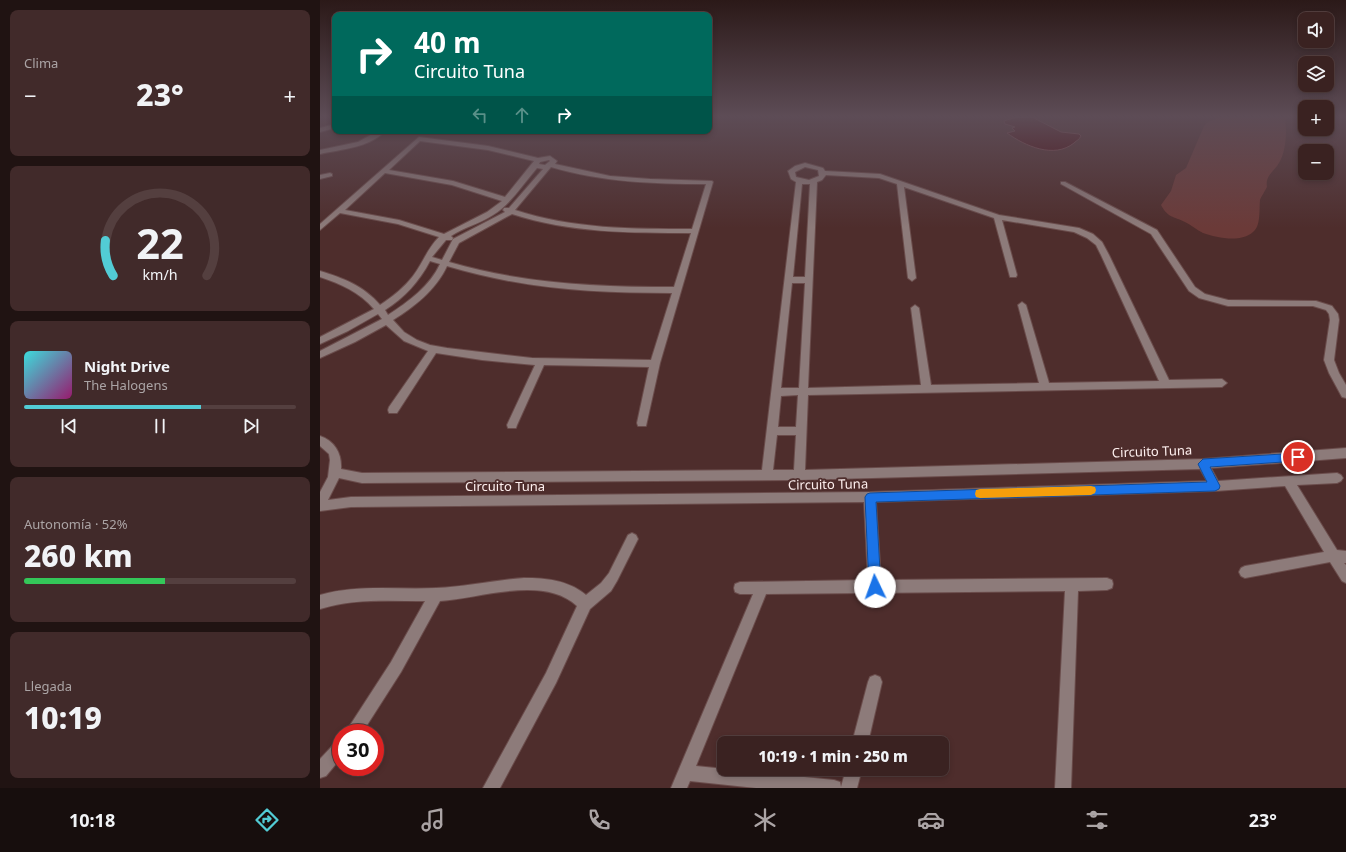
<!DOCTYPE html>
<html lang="es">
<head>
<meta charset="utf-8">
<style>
	:root { --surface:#3a2221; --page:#412a2a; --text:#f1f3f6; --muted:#aba4a5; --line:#543f3f; --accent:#52ccd5 }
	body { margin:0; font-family:"Noto Sans",sans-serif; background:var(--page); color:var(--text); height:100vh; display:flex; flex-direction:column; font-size:15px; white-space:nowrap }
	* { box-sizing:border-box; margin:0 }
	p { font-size:13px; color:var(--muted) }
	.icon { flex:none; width:22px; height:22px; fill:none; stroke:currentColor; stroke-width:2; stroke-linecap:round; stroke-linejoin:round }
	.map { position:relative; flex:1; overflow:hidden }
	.sheet { display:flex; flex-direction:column; gap:10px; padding:10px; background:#201312; width:320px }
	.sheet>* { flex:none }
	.guide { position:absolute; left:12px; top:12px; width:380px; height:122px; border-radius:8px; box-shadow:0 2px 6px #0003,0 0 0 1px var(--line); background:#00695c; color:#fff; overflow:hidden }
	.buttons { position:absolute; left:978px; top:12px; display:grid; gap:8px }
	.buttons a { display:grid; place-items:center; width:36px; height:36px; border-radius:8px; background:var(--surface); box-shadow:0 2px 6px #0003,0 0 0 1px var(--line); font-size:20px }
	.speed { position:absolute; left:12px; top:724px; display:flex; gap:8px; font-size:20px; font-weight:700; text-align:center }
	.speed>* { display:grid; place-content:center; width:52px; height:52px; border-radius:50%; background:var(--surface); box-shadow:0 2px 6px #0003,0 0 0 1px var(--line); line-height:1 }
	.speed .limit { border:6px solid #d22; background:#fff; color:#111 }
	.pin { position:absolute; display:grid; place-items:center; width:34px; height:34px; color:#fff; margin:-17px; border:2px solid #fff; border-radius:50%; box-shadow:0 1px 4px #0007 }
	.me { position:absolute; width:44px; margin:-22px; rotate:357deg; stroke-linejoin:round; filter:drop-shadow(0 0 3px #0008) }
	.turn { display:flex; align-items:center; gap:14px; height:84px; padding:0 16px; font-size:18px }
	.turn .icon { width:52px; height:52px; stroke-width:2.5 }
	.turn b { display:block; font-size:28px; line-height:34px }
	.lanes { display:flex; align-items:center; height:38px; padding:0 16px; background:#0003; justify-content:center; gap:20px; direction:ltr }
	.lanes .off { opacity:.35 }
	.big { font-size:30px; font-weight:800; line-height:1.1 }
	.sheet .tile { flex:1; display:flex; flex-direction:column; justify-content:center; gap:6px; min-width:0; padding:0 14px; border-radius:8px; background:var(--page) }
	.sheet .dial { align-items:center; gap:0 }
	.dial svg { height:104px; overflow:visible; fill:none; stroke:var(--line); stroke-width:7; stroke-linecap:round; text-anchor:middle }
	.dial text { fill:var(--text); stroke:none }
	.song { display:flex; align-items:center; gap:12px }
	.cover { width:48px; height:48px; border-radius:6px; background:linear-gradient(135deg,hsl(180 70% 55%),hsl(320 70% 35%)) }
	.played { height:4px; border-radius:2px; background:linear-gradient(90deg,var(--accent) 65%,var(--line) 65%) }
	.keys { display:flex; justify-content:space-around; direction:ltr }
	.heat { display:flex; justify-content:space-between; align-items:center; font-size:22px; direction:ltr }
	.charge { height:6px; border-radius:3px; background:linear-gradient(90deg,#34c759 52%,var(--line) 0) }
	.trip { position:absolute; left:397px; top:736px; width:232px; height:40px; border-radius:8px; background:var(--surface); box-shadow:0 2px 6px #0003,0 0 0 1px var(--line); font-weight:800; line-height:40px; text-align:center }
	.menu { display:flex; height:64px; justify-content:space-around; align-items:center; background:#170e0d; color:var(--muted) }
	.menu .icon { width:28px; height:28px }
	.menu .active { color:var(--accent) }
	.menu b { font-size:18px; color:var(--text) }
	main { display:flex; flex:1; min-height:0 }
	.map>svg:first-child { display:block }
</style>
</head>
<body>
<main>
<section class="sheet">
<div class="tile"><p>Clima</p>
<div class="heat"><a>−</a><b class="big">23°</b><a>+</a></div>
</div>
<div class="tile dial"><svg viewBox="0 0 100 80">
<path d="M14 69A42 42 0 1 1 86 69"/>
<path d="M14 69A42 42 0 0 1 8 42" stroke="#52ccd5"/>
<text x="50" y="56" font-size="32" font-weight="700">22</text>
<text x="50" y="72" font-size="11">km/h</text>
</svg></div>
<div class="tile">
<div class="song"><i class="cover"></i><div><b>Night Drive</b><p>The Halogens</p></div></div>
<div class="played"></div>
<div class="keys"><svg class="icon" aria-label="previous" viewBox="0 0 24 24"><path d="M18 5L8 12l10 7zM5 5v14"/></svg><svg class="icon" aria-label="pause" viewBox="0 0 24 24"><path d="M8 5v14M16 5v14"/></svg><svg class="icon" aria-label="next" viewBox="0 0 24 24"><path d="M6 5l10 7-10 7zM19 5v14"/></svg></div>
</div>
<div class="tile"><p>Autonomía · 52%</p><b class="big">260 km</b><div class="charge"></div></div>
<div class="tile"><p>Llegada</p><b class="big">10:19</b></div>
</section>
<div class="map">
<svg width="1026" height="788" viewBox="0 0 1026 788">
	<rect width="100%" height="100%" fill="#4e2d2c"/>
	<path fill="#6b3a38" d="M900,117H969L965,120C967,132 966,152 959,163C954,172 945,175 947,187C945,191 941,197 940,200C939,210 941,226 933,232C921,243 897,238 883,233C877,230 871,225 865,222C853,216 848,218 841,205L851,191L856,175L866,168L884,126L888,122Z"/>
	<path fill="#460209" stroke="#7d494e" d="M712,117L741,132L759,134L761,136C759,140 757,140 754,143C734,159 705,146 687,133L695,131L692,128L695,127L685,124L684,121L693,118Z"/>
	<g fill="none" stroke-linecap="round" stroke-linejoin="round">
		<g stroke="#6a4c4b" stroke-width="2">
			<g id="minor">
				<path d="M15,124V128L0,132V128Z"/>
				<path d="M58,131H65C49,148 22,149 0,154V150L38,142Z"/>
				<path d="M99,137L168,146L218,158L230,156L237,161L235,164L290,176L330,179L392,181L393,182L340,363L326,426H318L317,423L329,367L224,365L197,425L196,428H188L187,425L215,365L162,360L116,353L77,413H69L68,410L69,407L108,351L84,341L66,325L35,342L0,358V351L62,319L58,314L28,331L0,344V337L54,309C39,292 21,284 0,277V271C23,278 44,286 60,305C72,297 84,288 93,276C103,263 107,249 119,237L78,224L20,213L0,230V224ZM100,141L168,150L214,161L185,197L133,181L69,170ZM229,160L230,161L225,165L219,164L220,162ZM231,167C282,182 333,184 386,184L372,229C313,229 252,229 195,210ZM217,168L223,169L189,208H184L183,210L185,212L133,239L122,260L112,257L126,240H132L133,238L131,236C144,227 160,224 173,215C191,204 203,184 217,168ZM65,173L132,185L182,201L167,212L124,234L79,220L25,210ZM192,214C250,233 311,233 371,233L354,287C275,287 205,284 129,262L139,243ZM110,261L120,264C110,286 88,302 68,315L65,310C84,298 99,282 110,261ZM127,266C204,289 273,293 352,293L331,360L212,358L127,348L110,345L97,340L84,332L73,320C94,307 116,290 127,266Z"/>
				<path d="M485,163L503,168L505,171L560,174L679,215L759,228L773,234L782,242L789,255L849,380L902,379L907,383L902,387L488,395L485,470L883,459L1026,448V458L891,468L898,481L1017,473L1021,475L1023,478L1021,481L1017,483L977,485L1017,550L1026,551V563H1024L1026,565V583L1022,581L1010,562L925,578L921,576L919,572L921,568L925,566L1004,552L965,486L895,491L556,502L561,580L787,578L792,580L793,584L792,588L787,590L758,591L751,788H735L745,591L446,594L376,766L514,780L520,782L521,787L526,769H542L537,788H436L370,781L367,788H351L433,594H420L415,592L414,588L415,584L420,582L548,580L544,502L31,507L0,511V492L8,477L10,460L9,454L0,446V436C15,441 22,454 21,469L42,473L442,470L476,182L471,179L468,171L475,166ZM485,167L498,170L499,176L489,180L476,177L475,172ZM506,175L559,178L577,184L588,278L592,281L596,278L584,187L674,218L690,277H696L697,275L682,220L754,232L767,238L776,245L781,255L839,381L729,383L706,305L702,302L698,305L719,383L611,385L599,308L595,305L591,308L601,385L488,388L497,182L502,180ZM482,184H490L485,277H473ZM472,283H485L479,388H461ZM478,395L476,427H458L461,396ZM457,435H476L474,470H453ZM880,469L887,481L550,492L31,497L8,500L19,478L42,483L479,480Z"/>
				<path d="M10,173L12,174V176L0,179V175Z"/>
				<path d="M741,182H745L837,230L875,287L885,294L908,300L996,301L1012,306L1018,314L1019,320L1014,360L1019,373L1026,385V398L1022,397L1009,373L1004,360L1010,320L1009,314L1006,310L993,306H908L879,298L869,291L831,234L741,184Z"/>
				<path d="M312,533L316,535L318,539L297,581L291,591L270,609L236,683L180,788H163L226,673L257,606C224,575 161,598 120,601L81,672L42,733H25L71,662L105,601C69,601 35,598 0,609V595C39,584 76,590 116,588C146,587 175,580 204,578C226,578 248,580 266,595L281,583L289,573L308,535Z"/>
				<path d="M555,675L560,677L562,682L548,743H532L548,682L550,677Z"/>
				<path d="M21,739V758L6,776L0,778V759L16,742Z"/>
			</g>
		</g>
		<use href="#minor" fill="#8d7b7a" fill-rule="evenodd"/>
	</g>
	<linearGradient id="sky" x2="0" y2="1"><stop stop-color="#2b1918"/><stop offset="0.51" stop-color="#5d4c56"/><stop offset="1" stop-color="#5d4c56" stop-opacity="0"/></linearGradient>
	<rect width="1026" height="228" fill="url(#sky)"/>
	<path fill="#1a73e8" stroke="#114b97" d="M978,453L983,457L978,461L890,467L900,486L899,489L895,491L556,502L561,587L559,591L555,592L551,591L549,587L545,497L547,494L550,493L887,482L878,464L883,459Z"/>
	<path fill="#f59e0b" d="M771,486L775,487L776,490L775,493L771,495L660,498L656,497L655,494L656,490L660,489Z"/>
	<g text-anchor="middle" stroke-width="4" stroke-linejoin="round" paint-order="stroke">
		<g font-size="13" fill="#fef0ef" stroke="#4e2d2c">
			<text transform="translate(832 451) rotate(-2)" y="5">Circuito Tuna</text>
			<text transform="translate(508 484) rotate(-1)" y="5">Circuito Tuna</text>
			<text x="185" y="491">Circuito Tuna</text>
		</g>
	</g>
</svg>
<div class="buttons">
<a><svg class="icon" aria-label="sound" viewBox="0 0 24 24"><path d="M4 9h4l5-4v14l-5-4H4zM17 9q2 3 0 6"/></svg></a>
<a><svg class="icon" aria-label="layers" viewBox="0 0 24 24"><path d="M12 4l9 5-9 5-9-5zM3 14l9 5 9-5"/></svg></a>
<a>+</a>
<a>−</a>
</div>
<div class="speed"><div class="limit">30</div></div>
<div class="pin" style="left:978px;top:457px;background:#d93025"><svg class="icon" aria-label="arrive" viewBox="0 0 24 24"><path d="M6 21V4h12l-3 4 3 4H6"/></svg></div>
<svg class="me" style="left:555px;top:587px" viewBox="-20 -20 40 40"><circle r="19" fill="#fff"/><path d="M0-13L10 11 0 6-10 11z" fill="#1a73e8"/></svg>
<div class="trip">10:19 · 1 min · 250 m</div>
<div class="guide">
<div class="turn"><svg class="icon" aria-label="right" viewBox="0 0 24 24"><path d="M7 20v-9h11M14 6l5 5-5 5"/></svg><div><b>40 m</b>Circuito Tuna</div></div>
<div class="lanes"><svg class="icon off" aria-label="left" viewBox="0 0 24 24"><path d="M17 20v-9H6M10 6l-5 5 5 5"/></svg><svg class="icon off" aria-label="ahead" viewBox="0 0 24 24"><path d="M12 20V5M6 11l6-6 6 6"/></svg><svg class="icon" aria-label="right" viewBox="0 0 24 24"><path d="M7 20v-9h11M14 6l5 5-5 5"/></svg></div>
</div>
</div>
</main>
<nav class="menu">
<b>10:18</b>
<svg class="icon active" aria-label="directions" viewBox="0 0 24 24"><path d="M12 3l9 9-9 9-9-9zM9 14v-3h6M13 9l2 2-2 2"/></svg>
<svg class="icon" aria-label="music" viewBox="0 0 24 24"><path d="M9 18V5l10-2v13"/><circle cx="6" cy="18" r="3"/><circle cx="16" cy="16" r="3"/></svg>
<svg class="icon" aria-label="phone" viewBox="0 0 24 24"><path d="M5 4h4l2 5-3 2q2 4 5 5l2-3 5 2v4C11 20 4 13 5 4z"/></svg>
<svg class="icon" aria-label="climate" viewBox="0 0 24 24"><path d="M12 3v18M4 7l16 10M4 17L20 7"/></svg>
<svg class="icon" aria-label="car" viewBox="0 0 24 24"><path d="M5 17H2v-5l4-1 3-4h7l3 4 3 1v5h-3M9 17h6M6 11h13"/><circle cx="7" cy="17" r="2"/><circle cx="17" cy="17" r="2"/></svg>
<svg class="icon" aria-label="filters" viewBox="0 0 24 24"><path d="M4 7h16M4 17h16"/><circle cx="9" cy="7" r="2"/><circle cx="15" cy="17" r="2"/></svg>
<b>23°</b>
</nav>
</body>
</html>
